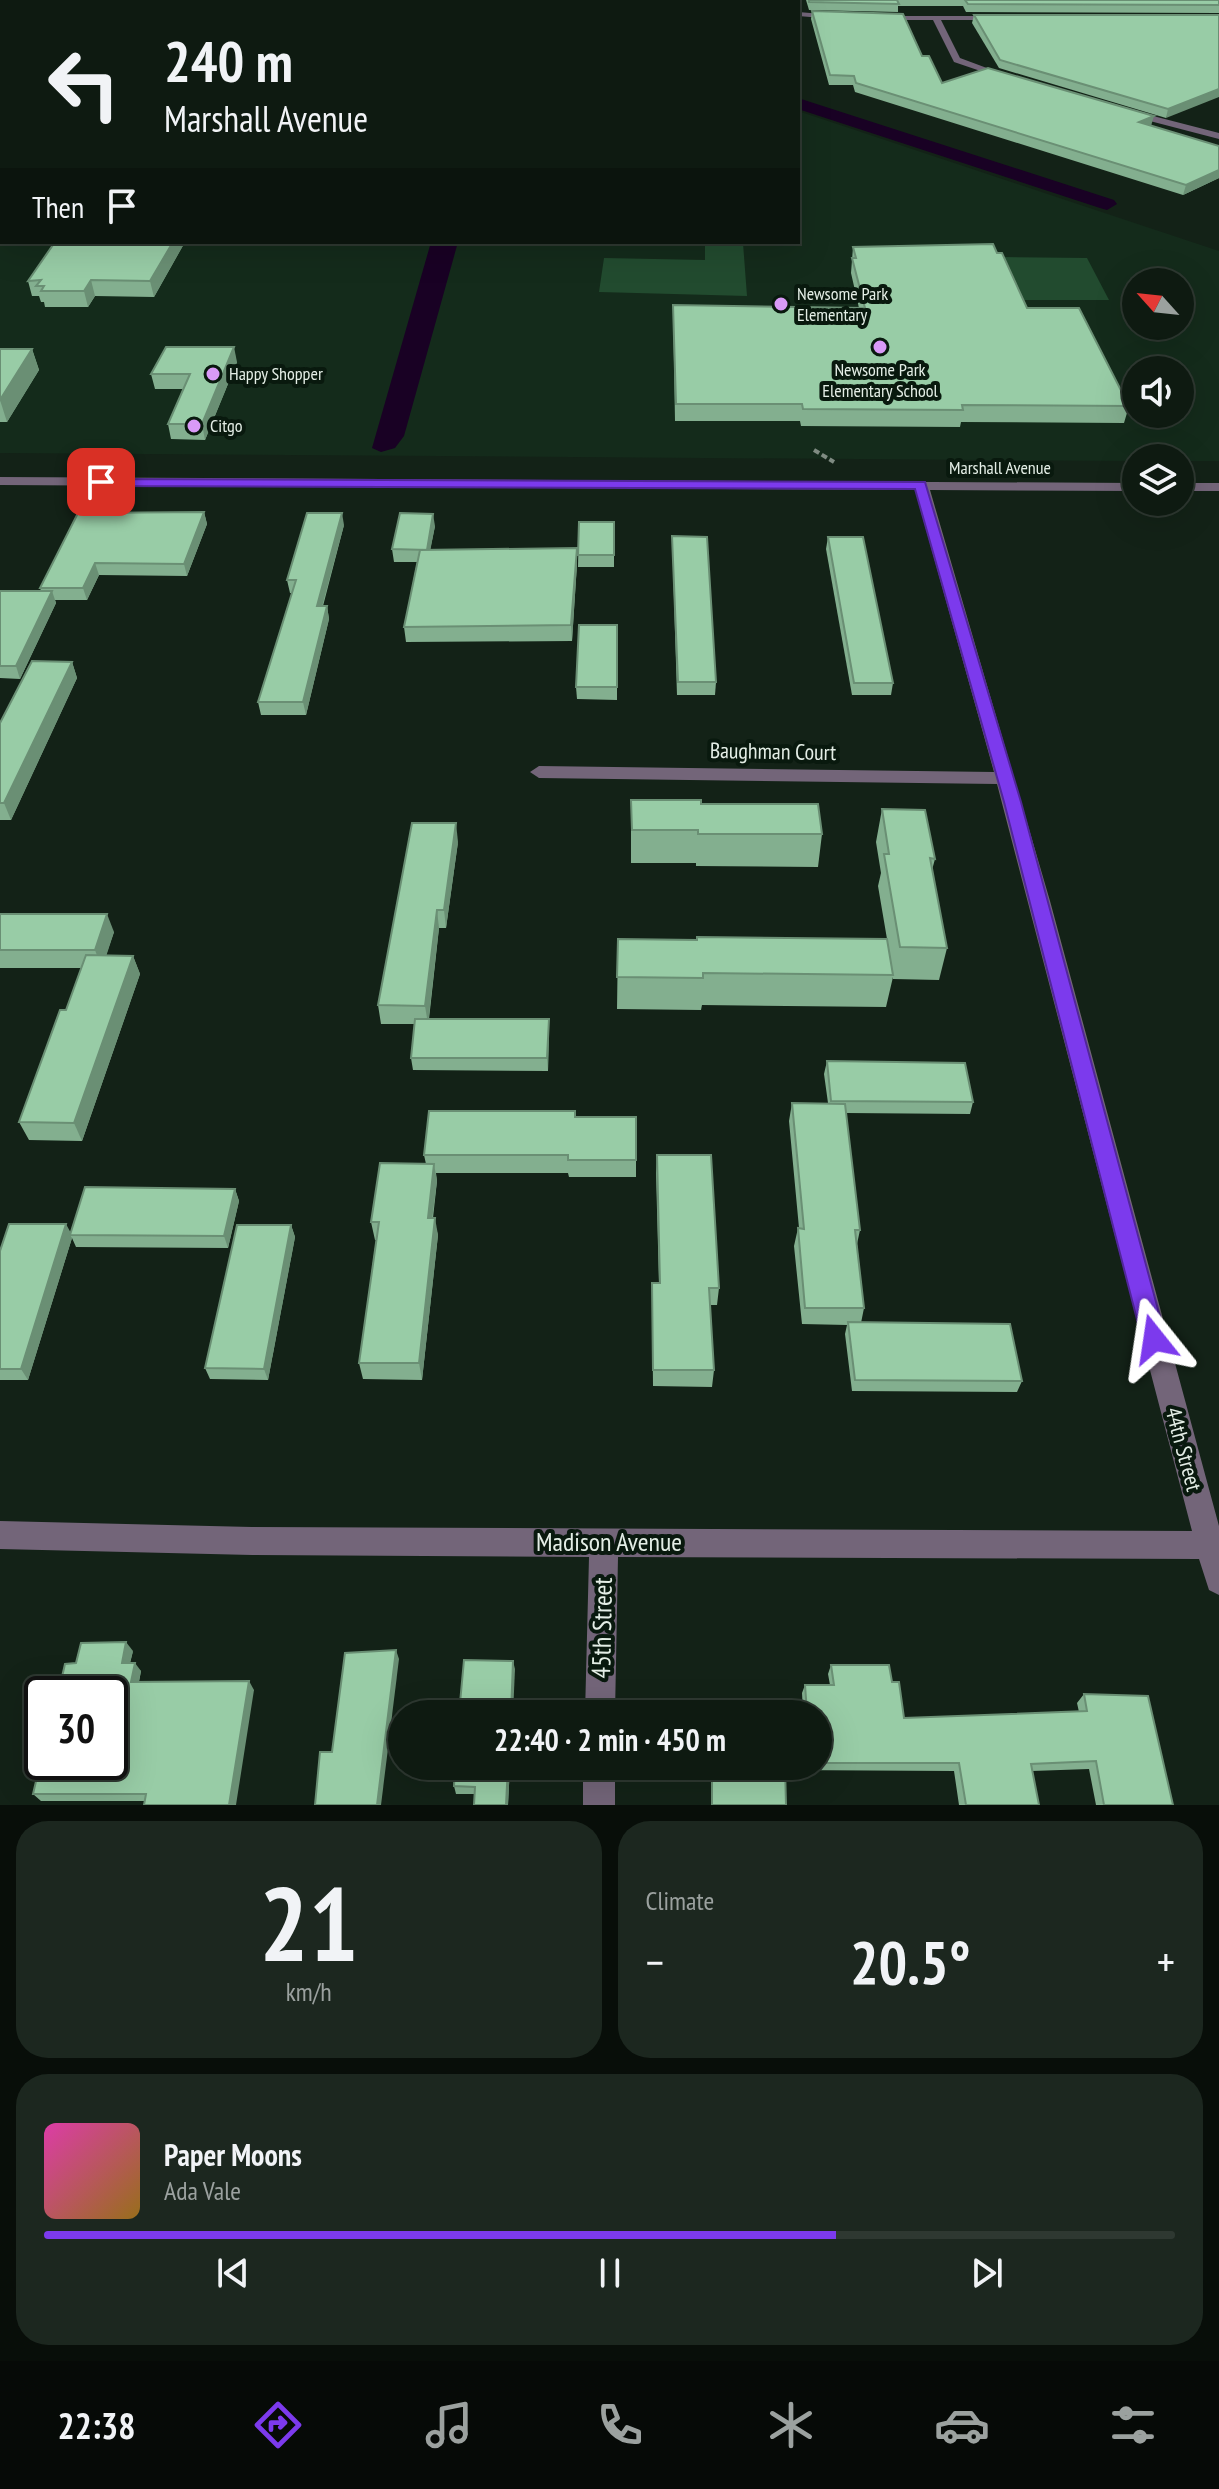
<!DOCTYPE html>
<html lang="en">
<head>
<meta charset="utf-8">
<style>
	:root { --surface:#0e1a11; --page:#1c271f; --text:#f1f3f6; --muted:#9ba19f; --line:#2e3831; --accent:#7c3aed }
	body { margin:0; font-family:"PT Sans Narrow",sans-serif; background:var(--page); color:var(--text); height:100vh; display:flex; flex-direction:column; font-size:30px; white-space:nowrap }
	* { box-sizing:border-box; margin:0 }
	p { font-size:26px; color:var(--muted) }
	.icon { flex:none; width:44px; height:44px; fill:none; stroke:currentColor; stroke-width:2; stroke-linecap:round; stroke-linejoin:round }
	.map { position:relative; height:1805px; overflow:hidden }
	.details { display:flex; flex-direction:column; gap:16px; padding:16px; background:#080e09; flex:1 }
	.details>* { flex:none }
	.banner { position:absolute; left:0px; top:0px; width:800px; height:244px; box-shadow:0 8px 32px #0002,0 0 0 2px var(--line); background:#0e1a11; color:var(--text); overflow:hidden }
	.needle { width:52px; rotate:297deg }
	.fabs { position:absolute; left:1122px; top:268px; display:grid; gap:16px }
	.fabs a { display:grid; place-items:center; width:72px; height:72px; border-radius:50%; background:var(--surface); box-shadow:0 8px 32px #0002,0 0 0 2px var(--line); font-size:40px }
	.speed { position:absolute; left:24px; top:1676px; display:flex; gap:16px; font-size:40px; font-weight:700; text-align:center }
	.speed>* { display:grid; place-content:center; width:104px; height:104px; border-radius:50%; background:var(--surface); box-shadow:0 8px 32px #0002,0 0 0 2px var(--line); line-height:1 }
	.speed .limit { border:4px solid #111; border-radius:12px; background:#fff; color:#111 }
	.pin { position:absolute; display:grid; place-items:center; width:68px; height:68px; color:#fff; margin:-34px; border-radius:16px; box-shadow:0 4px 12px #0006 }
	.me { position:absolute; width:88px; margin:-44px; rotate:345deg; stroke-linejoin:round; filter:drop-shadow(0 0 6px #0008) }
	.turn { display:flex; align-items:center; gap:28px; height:168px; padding:0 32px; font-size:36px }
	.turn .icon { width:104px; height:104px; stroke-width:2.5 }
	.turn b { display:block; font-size:56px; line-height:68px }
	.then { display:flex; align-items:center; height:76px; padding:0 32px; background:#0003; gap:16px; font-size:30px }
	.big { font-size:60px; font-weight:800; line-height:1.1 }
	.details .widget { flex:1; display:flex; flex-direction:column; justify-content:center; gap:12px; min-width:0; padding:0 28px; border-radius:32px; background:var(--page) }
	.details .dial { align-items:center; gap:0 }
	.dial b { font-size:104px; line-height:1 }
	.song { display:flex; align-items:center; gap:24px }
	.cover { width:96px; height:96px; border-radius:12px; background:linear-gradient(135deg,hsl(320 70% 55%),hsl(40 70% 35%)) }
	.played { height:8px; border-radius:4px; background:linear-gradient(90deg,var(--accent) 70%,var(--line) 70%) }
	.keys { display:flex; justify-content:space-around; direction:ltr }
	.heat { display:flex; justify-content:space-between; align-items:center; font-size:44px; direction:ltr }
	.details .tiles { flex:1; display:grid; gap:16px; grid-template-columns:1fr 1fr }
	.widget:last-child { grid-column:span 2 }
	.trip { position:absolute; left:388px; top:1700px; width:444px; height:80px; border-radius:40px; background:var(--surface); box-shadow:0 8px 32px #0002,0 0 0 2px var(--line); font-weight:800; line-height:80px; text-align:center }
	.tabs { display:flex; height:128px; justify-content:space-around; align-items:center; background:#060a07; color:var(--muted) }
	.tabs .icon { width:56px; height:56px }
	.tabs .selected { color:var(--accent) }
	.tabs b { font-size:36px; color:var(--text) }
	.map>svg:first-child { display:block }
</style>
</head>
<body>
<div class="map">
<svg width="1219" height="1805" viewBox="0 0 1219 1805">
	<rect width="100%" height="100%" fill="#132217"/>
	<path fill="#142b1b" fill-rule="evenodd" d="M0,0H497L2,2V242H798V111L1219,251V461H1180V458H1136V461L0,453ZM1136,282H1180V326H1136ZM1136,370H1180V414H1136Z"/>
	<g fill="#224b2f">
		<path d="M705,243H743L747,296L599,292L604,258L705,260Z"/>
		<path d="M1002,257L1087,258L1109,300H1020Z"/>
	</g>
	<path fill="#190124" d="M431,242H458L404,436L395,448L381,452L372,448Z"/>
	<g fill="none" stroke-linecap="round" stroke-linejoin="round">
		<path fill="#190124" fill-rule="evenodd" d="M798,98L1114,200L1117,204L1107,210L1100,208L798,109Z"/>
		<path stroke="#7f8b82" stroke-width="4" stroke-dasharray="6 3" stroke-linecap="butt" d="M814,450L834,462"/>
		<g fill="#736579" fill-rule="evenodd">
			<path d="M785,0H793L794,2H786Z"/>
			<path d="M798,12L835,15L839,17L835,19L798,16Z"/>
			<path d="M879,16H1002L999,20H941L960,58L1011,77L1004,79L954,62L933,20H876Z"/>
			<rect x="0" y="82" width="2" height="6"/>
			<path d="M1126,109L1219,133V139L1123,114Z"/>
			<path d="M2,138V145L0,146V139Z"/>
			<path d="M0,477L1136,483V491L930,490L1050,901L1219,1526V1595L1209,1590L1199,1559L618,1557L615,1714H585L589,1557L252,1555L0,1549V1521L252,1527L1192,1531L997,784L539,778L530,772L539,766L994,772L915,490L0,485Z"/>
			<rect x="1180" y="483" width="39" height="8"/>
			<rect x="583" y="1766" width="32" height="39"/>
		</g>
	</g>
	<g fill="#83af8f">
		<path d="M806,0H1219V13L966,12L963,6H898V12L809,10Z"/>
		<path d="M812,11L922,56L942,83L1151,126L1219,146V178L1183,195L855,92L853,85H829L811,19Z"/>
		<path d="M974,15H1219L1166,118L999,68L972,23Z"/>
		<path d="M185,242L154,297L95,296L88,307H45L44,302H41L39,296H32L28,281Z"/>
		<path d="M853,247L1027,308L1129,406L1124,423L961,422L960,427L801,426L800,421H675L673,305L859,308L851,273Z"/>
		<path d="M0,349H32L39,370L7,422H0Z"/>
		<path d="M237,362L205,440L171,439L168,424L183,389H155L151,374Z"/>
		<path d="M204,512L207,524L187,576L99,575L87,600H55L56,603L20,679L0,678V591H41L40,588Z"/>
		<path d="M579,522H614V567H578Z"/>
		<path d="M344,525L323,606H327L329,619L306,715H261L258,702L293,593H290L287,580Z"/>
		<path d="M435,526L430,550L577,564L572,641L406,642L404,627L417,562H394L392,549Z"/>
		<path d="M672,536L716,682L715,695H677Z"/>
		<path d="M828,537L893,683L891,695H852L826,549Z"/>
		<path d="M617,625V700L577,699L576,687Z"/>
		<path d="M72,662L77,678L11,820H0V723Z"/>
		<path d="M631,800L701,804L822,834L818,867L696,866V863H631Z"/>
		<path d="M882,809L935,859L932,870L947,948L939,980L893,979V977L886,1007L702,1005L701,1010L617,1009L618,939H887L878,886L881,873L876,842Z"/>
		<path d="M458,842L446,928H439L429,1019H549L548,1071L413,1070L411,1058L415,1024H381L378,1005Z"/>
		<path d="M0,914L114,932L106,955L133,956L140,974L82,1141L29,1140L19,1122L66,1010L81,968H0Z"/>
		<path d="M827,1061L973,1102L970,1114L846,1113L860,1230L857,1244L864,1308L861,1323L1022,1381L1017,1392L852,1391L845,1334L847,1325L802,1324L794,1246L798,1228H799L789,1121L792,1103H828L824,1074Z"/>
		<path d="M575,1117L636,1160V1177H569L568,1173H436L437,1181L433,1218L438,1235L422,1380L363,1379L359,1363L376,1240H375L371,1222L426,1164L424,1155Z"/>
		<path d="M657,1155L719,1288L717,1305H710L714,1370L712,1387L653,1386L652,1283H659L656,1173Z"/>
		<path d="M235,1189L239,1201L228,1248L76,1247L72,1238L28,1380H0V1251Z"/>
		<path d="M291,1225L295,1237L268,1380L210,1379L205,1368Z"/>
		<path d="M133,1651L130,1663L141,1671L139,1682L254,1690L145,1801H41L33,1794Z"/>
		<path d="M831,1665L892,1682L904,1718L1079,1712L1077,1703L1084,1694L1173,1805H1096L1089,1769L1032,1771L1039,1805H959L954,1771L785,1770L786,1805H711V1766H818V1714H758L760,1709L803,1712L802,1693L805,1685H830L828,1674Z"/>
		<path d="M455,1766H510L508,1805H474V1794H456L454,1786Z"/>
	</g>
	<g fill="#6a8f74">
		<path d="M61,0H77L75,2H59Z"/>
		<path d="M2,58V76L0,78V60Z"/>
		<path d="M1219,89V97L1166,118L1168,109Z"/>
		<path d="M1154,116L1151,126L1139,122Z"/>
		<path d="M1219,170V178L1183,195L1186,185Z"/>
		<path d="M173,242H185L154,297L150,281Z"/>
		<path d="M91,280L95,296L88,307L84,291Z"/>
		<path d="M234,347L237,362L205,440L202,424Z"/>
		<path d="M32,349L39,370L7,422L0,400Z"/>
		<path d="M204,512L207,524L187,576L184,564Z"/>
		<path d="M342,513L344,525L319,618L317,606Z"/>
		<path d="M433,514L435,526L428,562L427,550Z"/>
		<path d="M577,548V564L572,641L571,625Z"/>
		<path d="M95,563L99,575L87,600L83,588Z"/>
		<path d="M52,591L56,603L20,679L16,666Z"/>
		<path d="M327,606L329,619L306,715L303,702Z"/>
		<path d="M72,662L77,678L11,820L4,803Z"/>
		<path d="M456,823L458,842L446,928L444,910Z"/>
		<path d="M437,910L439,928L428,1024L425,1006Z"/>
		<path d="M107,914L114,932L102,969L95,950Z"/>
		<path d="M133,956L140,974L82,1141L74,1123Z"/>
		<path d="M549,1019V1032L548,1071L547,1058Z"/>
		<path d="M434,1164L437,1181L430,1235L428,1218Z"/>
		<path d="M235,1189L239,1201L228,1248L224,1236Z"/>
		<path d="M435,1218L438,1235L422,1380L419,1363Z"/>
		<path d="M66,1224L72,1235H70L72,1238L28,1380L21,1369Z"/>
		<path d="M291,1225L295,1237L268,1380L264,1369Z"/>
		<path d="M126,1642L133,1651L128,1671L122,1663Z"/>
		<path d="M396,1650L399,1659L381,1805H377Z"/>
		<path d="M513,1661L515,1669L513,1714H511Z"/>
		<path d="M135,1663L141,1671L137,1690L131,1682Z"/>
		<path d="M249,1681L254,1690L236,1805H229Z"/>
		<path d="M508,1766H510L508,1805H506Z"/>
	</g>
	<g fill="#98cca6" stroke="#6a8f74" stroke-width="2">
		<path d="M0,0H61L59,2H2V58L0,60Z"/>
		<path d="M637,0H733L734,2H637Z"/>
		<path d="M809,0H897L899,4L809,2Z"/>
		<path d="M965,0H1219V5L968,4Z"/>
		<path d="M812,11L903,14L922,56H929L942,83L988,68L1154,116L1139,122L1219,146V170L1186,185L856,83L854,76L830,75Z"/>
		<path d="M974,15H1219V89L1168,109L1000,60Z"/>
		<path d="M55,242H173L150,281L91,280L84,291H41L44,286H36L41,280L28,281Z"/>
		<path d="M993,244L997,253H1002L1027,308H1079L1129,406L962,405L963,410L803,409L802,404H676L673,305L865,308L852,258H856L853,247Z"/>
		<path d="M166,347H234L202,424H168L190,374H151Z"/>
		<path d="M0,349H32L0,400Z"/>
		<path d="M204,512L184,564L95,563L83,588H40L78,513Z"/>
		<path d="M307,513H342L317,606H327L303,702H258L296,580H287Z"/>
		<path d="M400,513L433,514L427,550L392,549Z"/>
		<path d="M579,522H614V555H578Z"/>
		<path d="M672,536L707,537L716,682H678Z"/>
		<path d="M828,537H863L893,683H854Z"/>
		<path d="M577,548L571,625L404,627L420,550Z"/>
		<path d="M0,591H52L16,666H0Z"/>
		<path d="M579,625H617V687H576Z"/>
		<path d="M32,661L72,662L4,803H0V723Z"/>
		<path d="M631,800H701V804H818L822,834H698V830H632Z"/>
		<path d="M882,809L925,810L935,859L930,858L947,948L900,947L884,854H889Z"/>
		<path d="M412,823H456L444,910H437L425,1006L378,1005Z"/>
		<path d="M0,914H107L95,950H0Z"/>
		<path d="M697,937L887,939L893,975L703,973V978L617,977L618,939L697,940Z"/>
		<path d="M86,955L133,956L74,1123L19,1122L60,1010H66Z"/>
		<path d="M415,1019H549L547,1058H411Z"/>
		<path d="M827,1061L965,1063L973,1102L831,1101Z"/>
		<path d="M792,1103L845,1104L860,1230H855L864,1308H805L798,1228L804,1229Z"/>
		<path d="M429,1111H575V1117H636V1160H568V1155H424Z"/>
		<path d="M657,1155H711L719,1288H709L714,1370H653L652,1283H660Z"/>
		<path d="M380,1163L434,1164L428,1218H435L419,1363H359L379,1222H371Z"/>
		<path d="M85,1187L235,1189L224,1236L70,1235Z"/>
		<path d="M9,1224H66L21,1369H0V1251Z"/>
		<path d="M237,1225H291L264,1369L205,1368Z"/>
		<path d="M848,1322L1010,1324L1022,1381L855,1380Z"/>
		<path d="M126,1642L122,1663H135L131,1682L249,1681L229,1805H144L146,1794H33L42,1756V1762H110V1694H58L65,1664L76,1663L81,1643Z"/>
		<path d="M396,1650L377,1805H315L320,1752H332L345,1653Z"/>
		<path d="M464,1660L513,1661L511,1714H459Z"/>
		<path d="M831,1665H889L892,1682H899L904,1718L1087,1711L1084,1694L1148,1696L1173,1805H1104L1096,1761L1031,1764L1039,1805H966L959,1763H818V1714H760V1709L807,1712L805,1685H834Z"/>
		<path d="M455,1766H508L506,1805H474L475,1787L454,1786Z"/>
		<path d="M712,1766H785L786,1805H712Z"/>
	</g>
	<path fill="#7c3aed" stroke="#51269a" stroke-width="2" d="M96,479L925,482L1021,802L1166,1339L1163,1347L1154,1350L1146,1347L1142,1339L1004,802L915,489L101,486L96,484Z"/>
	<g fill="#d99af7" stroke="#09190e" stroke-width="3">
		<circle cx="781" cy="304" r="8"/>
		<circle cx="880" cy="347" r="8"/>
		<circle cx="213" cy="374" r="8"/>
		<circle cx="194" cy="426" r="8"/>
	</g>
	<g text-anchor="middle" stroke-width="8" stroke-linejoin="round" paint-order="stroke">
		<g font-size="18" fill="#e4eee6" stroke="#09190e" text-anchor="start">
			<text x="797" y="300">Newsome Park<tspan x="797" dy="21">Elementary</tspan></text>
			<text x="880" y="376" text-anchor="middle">Newsome Park<tspan x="880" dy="21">Elementary School</tspan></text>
			<text x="229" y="380">Happy Shopper</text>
			<text x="210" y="432">Citgo</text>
		</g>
		<g font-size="18" fill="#e4eee6" stroke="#09190e">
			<text x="1000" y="474">Marshall Avenue</text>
		</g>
		<g font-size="22" fill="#e4eee6" stroke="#09190e">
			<text transform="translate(773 751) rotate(1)" y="8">Baughman Court</text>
			<text transform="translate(1184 1449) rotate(75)" y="8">44th Street</text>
		</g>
		<g font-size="26" fill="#e4eee6" stroke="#09190e">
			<text x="609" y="1551">Madison Avenue</text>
			<text transform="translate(602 1628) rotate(-89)" y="9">45th Street</text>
		</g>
	</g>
</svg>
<div class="fabs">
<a><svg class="needle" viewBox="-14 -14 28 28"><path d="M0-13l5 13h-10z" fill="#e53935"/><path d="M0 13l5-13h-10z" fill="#9ba19f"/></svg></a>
<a><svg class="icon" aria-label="sound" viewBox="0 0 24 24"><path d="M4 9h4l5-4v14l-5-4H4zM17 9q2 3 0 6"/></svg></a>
<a><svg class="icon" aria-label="layers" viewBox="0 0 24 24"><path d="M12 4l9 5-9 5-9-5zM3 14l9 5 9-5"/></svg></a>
</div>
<div class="speed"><div class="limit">30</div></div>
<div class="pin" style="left:101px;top:482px;background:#d93025"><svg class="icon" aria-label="arrive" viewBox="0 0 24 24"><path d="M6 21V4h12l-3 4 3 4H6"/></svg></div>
<svg class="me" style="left:1154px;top:1339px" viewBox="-20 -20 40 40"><path d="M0-17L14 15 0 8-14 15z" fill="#7c3aed" stroke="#fff" stroke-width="4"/></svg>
<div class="trip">22:40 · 2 min · 450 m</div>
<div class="banner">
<div class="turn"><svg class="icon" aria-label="left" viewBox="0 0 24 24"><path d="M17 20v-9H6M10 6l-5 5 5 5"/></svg><div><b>240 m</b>Marshall Avenue</div></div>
<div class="then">Then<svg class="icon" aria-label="arrive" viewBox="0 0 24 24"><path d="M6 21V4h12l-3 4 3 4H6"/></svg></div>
</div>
</div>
<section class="details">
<div class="tiles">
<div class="widget dial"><b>21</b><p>km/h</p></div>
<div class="widget"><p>Climate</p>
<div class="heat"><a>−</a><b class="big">20.5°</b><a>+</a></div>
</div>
<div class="widget">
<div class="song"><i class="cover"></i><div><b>Paper Moons</b><p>Ada Vale</p></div></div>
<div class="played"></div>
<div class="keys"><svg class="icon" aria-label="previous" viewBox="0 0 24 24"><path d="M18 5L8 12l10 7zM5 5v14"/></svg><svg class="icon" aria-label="pause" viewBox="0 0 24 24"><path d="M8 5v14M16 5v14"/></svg><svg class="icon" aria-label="next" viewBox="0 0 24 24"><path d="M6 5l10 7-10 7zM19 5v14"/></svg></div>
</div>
</div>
</section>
<nav class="tabs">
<b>22:38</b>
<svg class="icon selected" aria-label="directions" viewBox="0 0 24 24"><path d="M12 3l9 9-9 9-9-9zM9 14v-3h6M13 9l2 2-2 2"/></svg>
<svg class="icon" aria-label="music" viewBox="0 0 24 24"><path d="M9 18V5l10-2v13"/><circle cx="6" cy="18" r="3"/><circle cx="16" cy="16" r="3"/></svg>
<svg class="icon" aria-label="phone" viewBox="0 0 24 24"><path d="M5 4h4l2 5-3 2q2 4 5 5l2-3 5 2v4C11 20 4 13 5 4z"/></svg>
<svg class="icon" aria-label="climate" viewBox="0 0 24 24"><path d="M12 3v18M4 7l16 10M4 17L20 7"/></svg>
<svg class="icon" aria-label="car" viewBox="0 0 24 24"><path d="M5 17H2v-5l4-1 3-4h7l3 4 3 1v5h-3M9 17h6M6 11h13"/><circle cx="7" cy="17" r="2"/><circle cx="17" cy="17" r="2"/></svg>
<svg class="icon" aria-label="filters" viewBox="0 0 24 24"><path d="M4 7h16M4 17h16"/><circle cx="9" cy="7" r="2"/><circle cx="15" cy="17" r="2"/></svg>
</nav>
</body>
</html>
